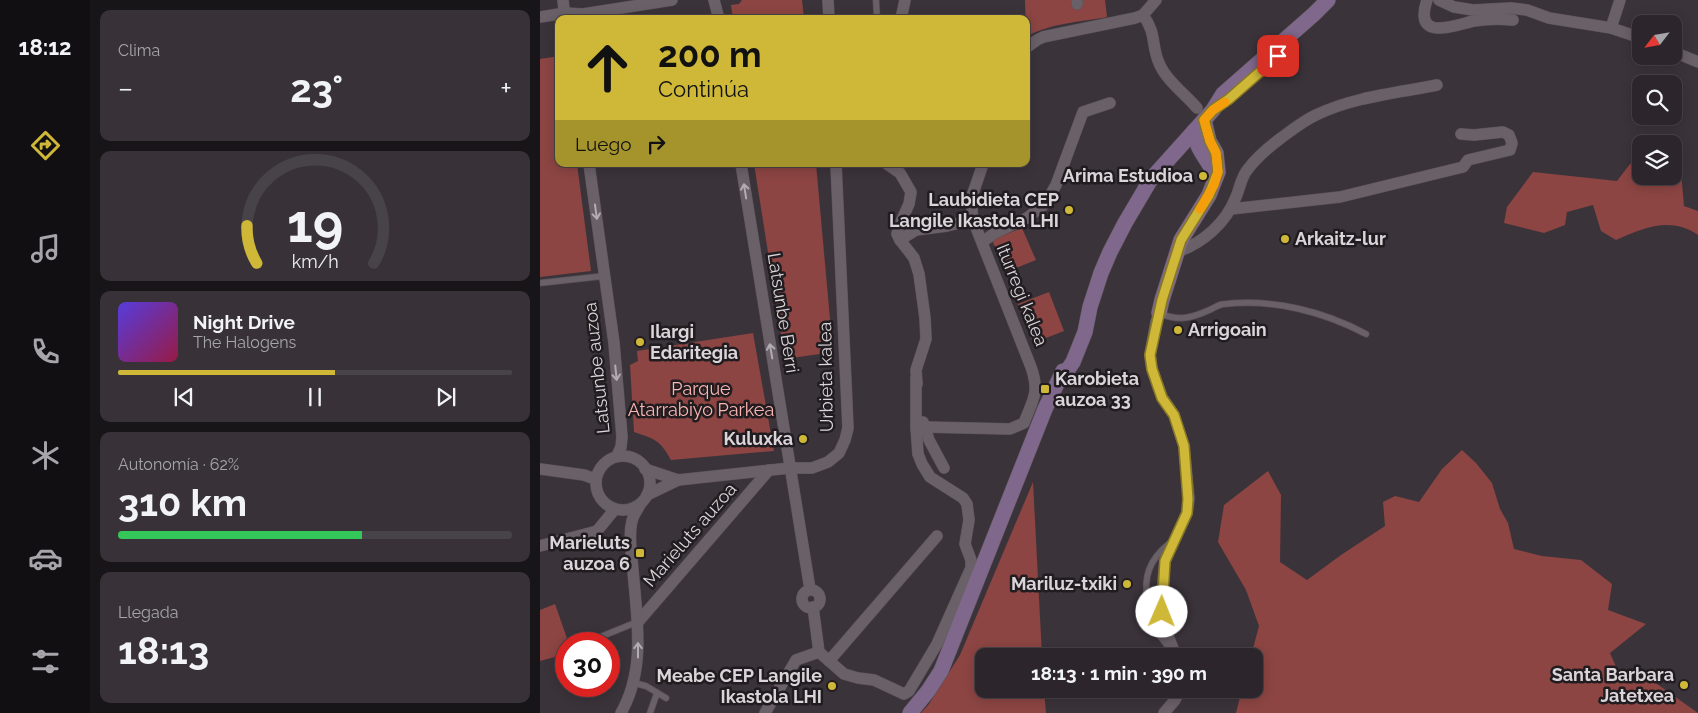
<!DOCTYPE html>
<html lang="es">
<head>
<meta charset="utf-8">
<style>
	:root { --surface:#2c262c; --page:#383238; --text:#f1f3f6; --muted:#a6a5a9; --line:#484348; --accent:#cfb837 }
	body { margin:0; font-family:Raleway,sans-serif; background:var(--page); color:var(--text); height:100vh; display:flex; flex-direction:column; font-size:19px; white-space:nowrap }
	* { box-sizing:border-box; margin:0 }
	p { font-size:16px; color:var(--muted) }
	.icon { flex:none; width:28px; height:28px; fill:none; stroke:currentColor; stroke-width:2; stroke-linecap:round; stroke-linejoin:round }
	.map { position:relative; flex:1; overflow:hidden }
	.details { display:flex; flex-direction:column; gap:10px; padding:10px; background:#181518; width:450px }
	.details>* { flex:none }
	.hud { position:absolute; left:15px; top:15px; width:475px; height:152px; border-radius:10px; box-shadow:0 2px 12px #0003,0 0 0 1px var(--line); background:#cfb837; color:#111; overflow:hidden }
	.needle { width:32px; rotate:239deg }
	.controls { position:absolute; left:1092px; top:15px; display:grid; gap:10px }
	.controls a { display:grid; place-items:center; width:50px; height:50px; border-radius:10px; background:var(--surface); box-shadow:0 2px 12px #0003,0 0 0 1px var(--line); font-size:25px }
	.speed { position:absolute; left:15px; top:632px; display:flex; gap:10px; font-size:25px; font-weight:700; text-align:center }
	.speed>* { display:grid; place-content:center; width:65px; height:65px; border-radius:50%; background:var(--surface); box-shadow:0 2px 12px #0003,0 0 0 1px var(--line); line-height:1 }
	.speed .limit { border:8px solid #d22; background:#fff; color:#111 }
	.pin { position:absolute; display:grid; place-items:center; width:42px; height:42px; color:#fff; margin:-21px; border-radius:10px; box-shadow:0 2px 8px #0006 }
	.me { position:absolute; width:55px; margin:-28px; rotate:1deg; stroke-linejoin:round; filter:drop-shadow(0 0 4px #0008) }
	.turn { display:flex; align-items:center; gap:18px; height:105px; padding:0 20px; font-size:22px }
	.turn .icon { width:65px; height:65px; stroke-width:2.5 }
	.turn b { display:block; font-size:35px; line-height:42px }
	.then { display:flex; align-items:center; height:48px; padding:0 20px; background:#0003; gap:10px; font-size:19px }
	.big { font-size:38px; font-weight:700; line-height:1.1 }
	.details .card { flex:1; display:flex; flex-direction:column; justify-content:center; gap:8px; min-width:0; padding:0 18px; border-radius:10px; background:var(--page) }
	.details .dial { align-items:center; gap:0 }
	.dial svg { height:130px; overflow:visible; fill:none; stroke:var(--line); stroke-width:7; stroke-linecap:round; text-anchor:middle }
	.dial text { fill:var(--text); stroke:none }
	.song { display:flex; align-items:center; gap:15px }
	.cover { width:60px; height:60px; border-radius:8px; background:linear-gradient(135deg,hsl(250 70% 55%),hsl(340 70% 35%)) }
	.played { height:5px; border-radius:2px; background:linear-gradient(90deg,var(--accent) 55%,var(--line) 55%) }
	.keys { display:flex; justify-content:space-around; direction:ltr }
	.heat { display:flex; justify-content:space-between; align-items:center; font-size:28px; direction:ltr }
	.charge { height:8px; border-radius:4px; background:linear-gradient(90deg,#34c759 62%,var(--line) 0) }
	.trip { position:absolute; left:435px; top:648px; width:288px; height:50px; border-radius:10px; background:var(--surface); box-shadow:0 2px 12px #0003,0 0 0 1px var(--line); font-weight:700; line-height:50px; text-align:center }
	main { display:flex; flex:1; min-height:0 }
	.tab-bar { display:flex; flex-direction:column; width:90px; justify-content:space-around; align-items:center; background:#120f12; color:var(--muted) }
	.tab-bar .icon { width:35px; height:35px }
	.tab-bar .selected { color:var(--accent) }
	.tab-bar b { font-size:22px; color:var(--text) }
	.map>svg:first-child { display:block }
</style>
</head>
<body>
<main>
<nav class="tab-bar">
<b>18:12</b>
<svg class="icon selected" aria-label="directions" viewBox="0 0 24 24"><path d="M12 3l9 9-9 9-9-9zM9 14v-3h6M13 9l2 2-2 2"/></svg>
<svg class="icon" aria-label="music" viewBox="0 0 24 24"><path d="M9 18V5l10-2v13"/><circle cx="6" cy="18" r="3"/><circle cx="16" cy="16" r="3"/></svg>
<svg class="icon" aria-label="phone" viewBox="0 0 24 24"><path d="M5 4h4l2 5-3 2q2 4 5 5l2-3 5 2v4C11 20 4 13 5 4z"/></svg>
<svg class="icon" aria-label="climate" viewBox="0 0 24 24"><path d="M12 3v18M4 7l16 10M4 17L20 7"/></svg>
<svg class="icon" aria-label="car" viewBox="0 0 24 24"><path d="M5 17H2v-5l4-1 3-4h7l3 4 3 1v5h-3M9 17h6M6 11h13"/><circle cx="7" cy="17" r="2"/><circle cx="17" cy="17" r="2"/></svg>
<svg class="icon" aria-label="filters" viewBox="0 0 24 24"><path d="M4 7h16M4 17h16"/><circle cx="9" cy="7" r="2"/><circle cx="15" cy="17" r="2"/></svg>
</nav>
<section class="details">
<div class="card"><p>Clima</p>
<div class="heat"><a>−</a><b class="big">23°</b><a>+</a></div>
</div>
<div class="card dial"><svg viewBox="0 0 100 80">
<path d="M14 69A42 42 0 1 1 86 69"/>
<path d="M14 69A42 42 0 0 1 8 46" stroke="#cfb837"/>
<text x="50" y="56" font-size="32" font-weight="700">19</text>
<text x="50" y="72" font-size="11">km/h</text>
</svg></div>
<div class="card">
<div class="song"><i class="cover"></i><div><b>Night Drive</b><p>The Halogens</p></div></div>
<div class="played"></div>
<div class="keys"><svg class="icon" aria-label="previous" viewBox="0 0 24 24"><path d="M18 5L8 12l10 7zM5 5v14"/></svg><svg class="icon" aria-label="pause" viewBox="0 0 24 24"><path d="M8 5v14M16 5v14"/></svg><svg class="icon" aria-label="next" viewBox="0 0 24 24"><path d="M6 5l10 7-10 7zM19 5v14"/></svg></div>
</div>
<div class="card"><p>Autonomía · 62%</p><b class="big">310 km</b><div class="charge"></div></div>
<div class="card"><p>Llegada</p><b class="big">18:13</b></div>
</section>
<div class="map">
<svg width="1158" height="713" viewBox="0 0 1158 713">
	<rect width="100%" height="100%" fill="#3b333a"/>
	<g fill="#8c4543">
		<path d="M202,0H262L264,19H193L191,5L199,4Z"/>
		<path d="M485,0H565L567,17C541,22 509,23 486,37Z"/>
		<path d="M19,56V164H37L51,271L0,277V59Z"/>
		<path d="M214,164H276L293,352L245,359Z"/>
		<path d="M1090,164L1101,165V176H1134V171L1141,172L1144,206L1158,211V235C1131,216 1103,228 1076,240L1061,231L1053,205L1027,212L1025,225L1004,233L964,223L967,207L993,172L1077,181Z"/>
		<path d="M482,228L496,260L466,272L452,240Z"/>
		<path d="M509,292L524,331L493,343L478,304Z"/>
		<path d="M213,333L234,451L131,460C120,440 115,439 94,432L90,365L98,361L97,351Z"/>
		<path d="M922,450L936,463L952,483L960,509L968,523L974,549L1002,556L1041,560L1072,584L1068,610L1106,624L1070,653L1077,669L1106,682L1110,679L1158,713H696L702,689H714V656H711L719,626L706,590L678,542L684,505L728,471L741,495L740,562L767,580L801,555L845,526L843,502L855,496L879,502L902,469Z"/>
		<path d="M493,482L502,656H444V689H504L506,713H381L389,704L420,655Z"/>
		<path d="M15,604L29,644H26V654L0,661V610Z"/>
	</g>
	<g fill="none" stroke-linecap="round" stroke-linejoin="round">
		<g stroke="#5a5258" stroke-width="7">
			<g id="lane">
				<path d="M336,0L337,19"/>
				<path d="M0,283L64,276"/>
				<path d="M619,313C637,321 649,319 667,311C673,309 678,304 685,304C733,299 783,311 826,334"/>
				<path d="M43,644L97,622"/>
				<path d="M627,645C623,640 618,634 615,629C608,614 603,586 609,570C613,558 621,550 631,542"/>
				<path d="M94,683L106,686L126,698"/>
				<path d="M110,713L117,693"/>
			</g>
		</g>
		<g stroke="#5a5258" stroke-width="12">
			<g id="street">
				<path d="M23,0L25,19"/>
				<path d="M174,0L179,19"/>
				<path d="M288,0L289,19"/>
				<path d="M537,0V4"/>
				<path d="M887,0C884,9 881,23 892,27C902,31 924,23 934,21C947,19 960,19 973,20"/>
				<path d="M899,0L914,7L933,10L971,8L987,10L1009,18L1071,28L1101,38"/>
				<path d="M603,15C617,34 611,45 619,63C625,79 646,95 657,108"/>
				<path d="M0,17L25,13L43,14L132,0"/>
				<path d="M361,19L365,0"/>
				<path d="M1071,28L1080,0"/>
				<path d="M486,48L497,40L503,37L595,18L603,15L616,0"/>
				<path d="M1134,52L1158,62"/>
				<path d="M49,164L74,343L82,437L81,447L77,456"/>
				<path d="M201,164L270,589"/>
				<path d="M347,164L360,173L371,192L369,204L359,226L357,234L360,240L374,258L379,274L385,318L386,339L376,370L377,384"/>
				<path d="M691,209L800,197L923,167L928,160L970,150L972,143L969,135L963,132L934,135L921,134"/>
				<path d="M360,240L376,230L407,226L433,220"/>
				<path d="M442,242L455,233L487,218L505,204L516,185L543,112L570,103"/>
				<path d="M637,252C663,243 686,223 696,197C700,188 701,177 708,169C717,157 729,147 741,138C752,130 763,121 776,115C813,97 857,93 897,85"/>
				<path d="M619,313L616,322L610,355L612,369L622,397L634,415L644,446L649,499L647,513L625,561L623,581L622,613L626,631L636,656"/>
				<path d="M383,422L389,440L404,468"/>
				<path d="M385,427L470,429L484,423C493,399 500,393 491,367L433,220L431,199L443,164"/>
				<circle cx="83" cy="483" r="27"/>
				<path d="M0,469L44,475L55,479"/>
				<path d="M105,469L138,480L250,468H272L288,462L299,453L305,440L308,428L296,164"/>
				<path d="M107,495L138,480"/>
				<path d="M0,546L57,531L75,509"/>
				<circle cx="271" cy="599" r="9"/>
				<path d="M273,607L279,652L304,674L318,678L334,680L364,694L369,691L397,644L431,568V560L425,544L429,520L427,504L423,498L390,477L382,464L378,454L376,427V378"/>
				<path d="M98,622L229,470"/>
				<path d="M289,661L397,536"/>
				<path d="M81,713C106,669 97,619 93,571C92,555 88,537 92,521C93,516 97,510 100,505"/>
				<path d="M225,713L256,660L279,652"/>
				<path d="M624,713L635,700L641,689"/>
			</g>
		</g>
		<g stroke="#5a5258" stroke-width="16">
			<g id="secondary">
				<path d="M654,131C656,150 669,160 676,177"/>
				<path d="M619,313L622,300L641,240L669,195L678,172L676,153L669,141L664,120"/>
				<path d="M520,381L533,362L545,332L550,307L561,273L570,252L585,223L611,179L673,110L683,94L774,14L788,0"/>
				<path d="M370,713L388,691L401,671L505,409L523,371"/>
			</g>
		</g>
		<use href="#lane" stroke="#6a6068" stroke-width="5.5"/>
		<use href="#street" stroke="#6a6068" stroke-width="11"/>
		<use href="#secondary" stroke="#7f688c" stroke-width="15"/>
	</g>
	<defs><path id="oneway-shaft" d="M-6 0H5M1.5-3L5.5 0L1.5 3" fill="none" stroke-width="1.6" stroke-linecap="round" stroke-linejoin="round" transform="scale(1.25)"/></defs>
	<g stroke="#b3acb2">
		<use href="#oneway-shaft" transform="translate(205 191) rotate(-99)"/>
		<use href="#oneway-shaft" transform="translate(56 212) rotate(82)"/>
		<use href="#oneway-shaft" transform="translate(231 351) rotate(-100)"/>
		<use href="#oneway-shaft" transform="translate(76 373) rotate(84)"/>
		<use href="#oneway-shaft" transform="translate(98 650) rotate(-90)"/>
	</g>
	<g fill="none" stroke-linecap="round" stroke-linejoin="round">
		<g stroke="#877824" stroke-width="12">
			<path id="route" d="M622,612L625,561L647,513L648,499L644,446L634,415L622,398L612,369L610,355L622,300L641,240L669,195L678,172L676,153L670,141L664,120L673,110L689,99L738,56"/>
		</g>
		<use href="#route" stroke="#cfb837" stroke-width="9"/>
		<path stroke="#f59e0b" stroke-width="9" d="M660,209L674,185L678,172L676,153L670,141L664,120L673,110L685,102"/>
	</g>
	<g fill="#cfb837" stroke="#201c1f" stroke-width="2">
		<circle cx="663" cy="176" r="5"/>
		<circle cx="529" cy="210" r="5"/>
		<circle cx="745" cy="239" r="5"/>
		<circle cx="638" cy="330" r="5"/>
		<circle cx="100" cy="342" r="5"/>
		<rect x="500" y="384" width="10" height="10" rx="2.5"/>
		<circle cx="263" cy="439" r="5"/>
		<rect x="95" y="548" width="10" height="10" rx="2.5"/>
		<circle cx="587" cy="584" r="5"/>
		<circle cx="1144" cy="685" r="5"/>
		<circle cx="292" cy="686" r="5"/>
	</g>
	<g text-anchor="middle" stroke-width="5" stroke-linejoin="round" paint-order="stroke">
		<g font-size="18" font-weight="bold" fill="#dbd5da" stroke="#201c1f" text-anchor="end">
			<text x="653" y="182">Arima Estudioa</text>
			<text x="519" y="206">Laubidieta CEP<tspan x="519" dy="21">Langile Ikastola LHI</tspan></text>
			<text x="755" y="245" text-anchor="start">Arkaitz-lur</text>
			<text x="648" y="336" text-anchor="start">Arrigoain</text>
			<text x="110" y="338" text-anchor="start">Ilargi<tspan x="110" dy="21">Edaritegia</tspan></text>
			<text x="515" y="385" text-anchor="start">Karobieta<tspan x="515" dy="21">auzoa 33</tspan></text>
			<text x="253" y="445">Kuluxka</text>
			<text x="90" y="549">Marieluts<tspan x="90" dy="21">auzoa 6</tspan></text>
			<text x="577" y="590">Mariluz-txiki</text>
			<text x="1134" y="681">Santa Barbara<tspan x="1134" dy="21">Jatetxea</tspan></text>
			<text x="282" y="682">Meabe CEP Langile<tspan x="282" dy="21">Ikastola LHI</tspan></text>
		</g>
		<g font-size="18" fill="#dbd5da" stroke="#201c1f">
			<text transform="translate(482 295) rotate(68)" y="6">Iturregi kalea</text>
			<text transform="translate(243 313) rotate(81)" y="6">Latsunbe Berri</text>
			<text transform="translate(57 368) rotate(-96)" y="6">Latsunbe auzoa</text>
			<text transform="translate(286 377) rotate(-91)" y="6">Urbieta kalea</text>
			<text transform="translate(150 535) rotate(-49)" y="6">Marieluts auzoa</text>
		</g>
		<g font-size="18" fill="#fab6b2" stroke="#201c1f">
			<text x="161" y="395">Parque<tspan x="161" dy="21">Atarrabiyo Parkea</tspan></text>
		</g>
	</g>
</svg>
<div class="controls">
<a><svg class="needle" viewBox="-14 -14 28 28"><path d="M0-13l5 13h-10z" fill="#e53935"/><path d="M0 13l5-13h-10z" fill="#a6a5a9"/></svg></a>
<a><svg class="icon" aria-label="search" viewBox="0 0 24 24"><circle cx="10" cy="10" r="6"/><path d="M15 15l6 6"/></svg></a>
<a><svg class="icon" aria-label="layers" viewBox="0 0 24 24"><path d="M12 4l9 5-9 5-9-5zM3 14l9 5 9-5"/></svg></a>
</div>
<div class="speed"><div class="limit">30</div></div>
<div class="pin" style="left:738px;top:56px;background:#d93025"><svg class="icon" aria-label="arrive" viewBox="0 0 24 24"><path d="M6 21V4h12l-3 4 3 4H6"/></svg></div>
<svg class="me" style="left:622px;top:612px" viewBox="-20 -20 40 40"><circle r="19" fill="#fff"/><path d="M0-13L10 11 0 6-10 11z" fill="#cfb837"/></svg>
<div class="trip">18:13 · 1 min · 390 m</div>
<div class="hud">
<div class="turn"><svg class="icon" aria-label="ahead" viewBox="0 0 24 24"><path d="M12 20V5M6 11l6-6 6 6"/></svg><div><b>200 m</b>Continúa</div></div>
<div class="then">Luego<svg class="icon" aria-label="right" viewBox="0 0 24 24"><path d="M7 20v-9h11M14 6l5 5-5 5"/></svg></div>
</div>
</div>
</main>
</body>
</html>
